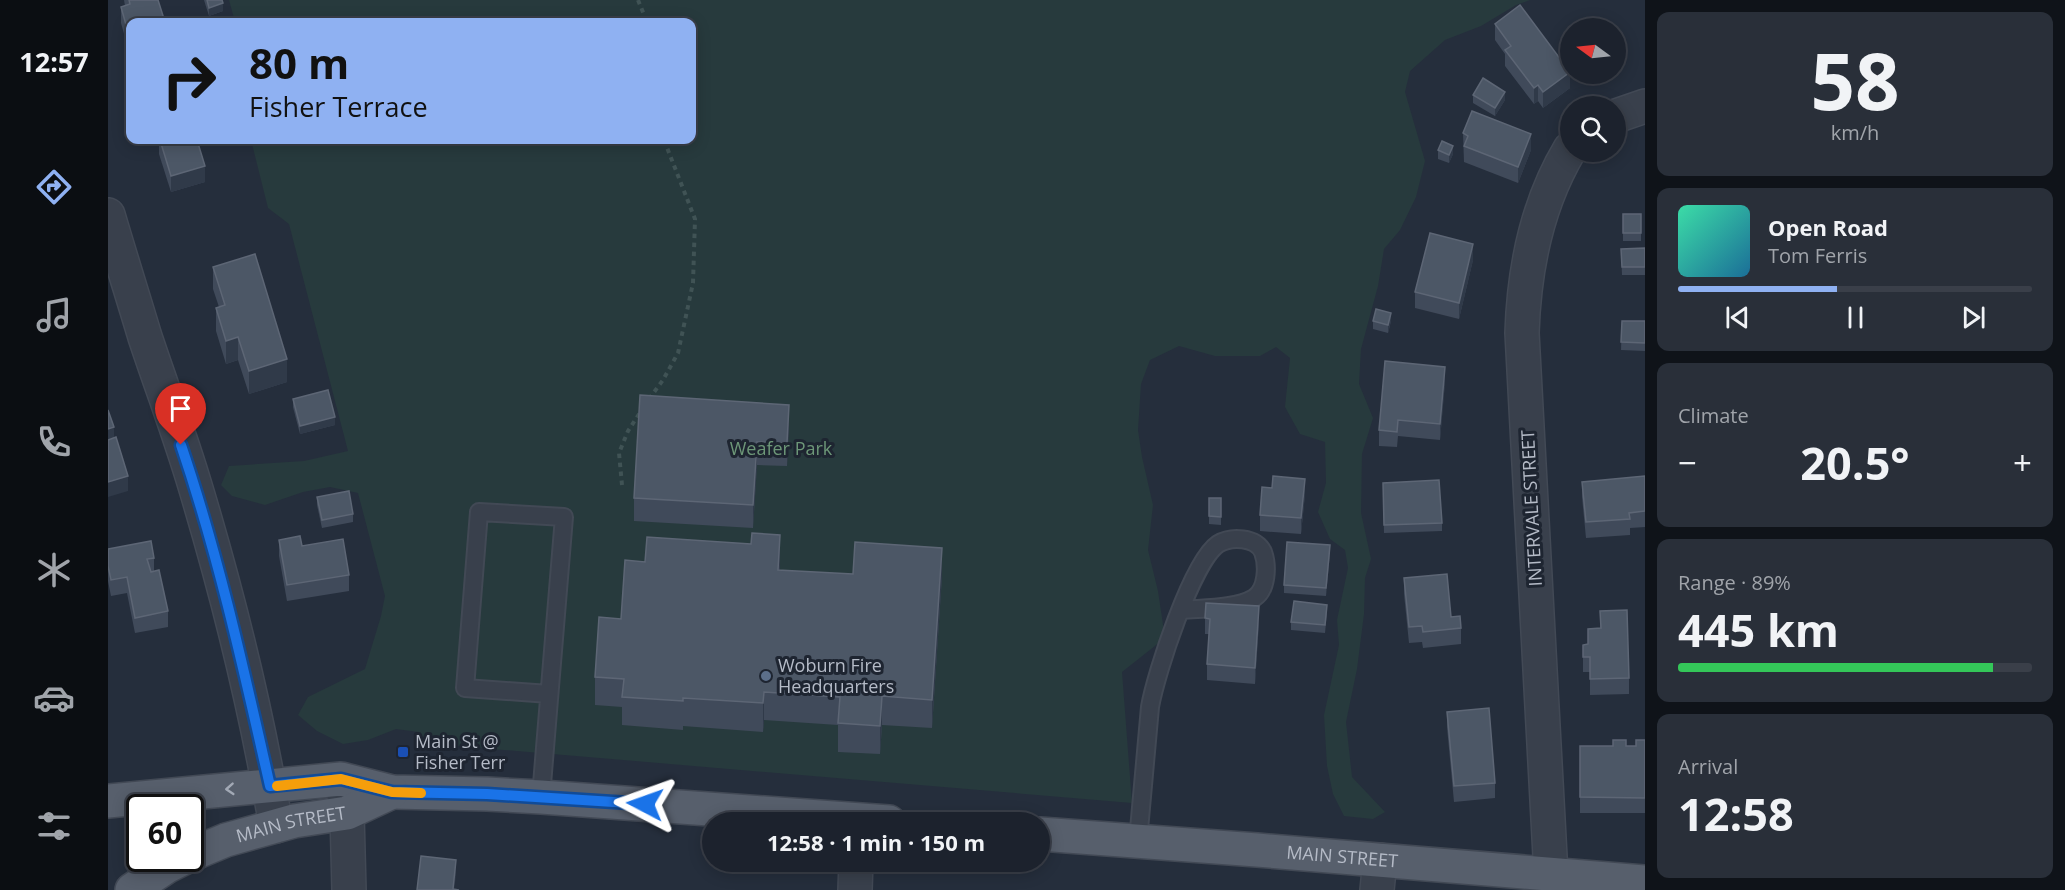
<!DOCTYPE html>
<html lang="en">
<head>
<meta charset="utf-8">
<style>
	:root { --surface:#1c222d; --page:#292f39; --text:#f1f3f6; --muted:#a0a4aa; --line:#3a3f49; --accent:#8fb1f2 }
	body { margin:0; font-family:"Open Sans",sans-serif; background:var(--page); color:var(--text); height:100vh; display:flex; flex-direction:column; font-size:22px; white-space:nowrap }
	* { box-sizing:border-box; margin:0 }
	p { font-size:20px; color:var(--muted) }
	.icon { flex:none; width:33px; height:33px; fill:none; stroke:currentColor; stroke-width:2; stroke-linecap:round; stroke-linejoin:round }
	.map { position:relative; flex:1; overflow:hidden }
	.panel { display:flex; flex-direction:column; gap:12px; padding:12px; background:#0f1319; width:420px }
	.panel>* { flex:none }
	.guide { position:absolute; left:18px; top:18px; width:570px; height:126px; border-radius:12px; box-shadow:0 3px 15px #0003,0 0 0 2px var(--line); background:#8fb1f2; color:#111; overflow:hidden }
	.needle { width:39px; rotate:285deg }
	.buttons { position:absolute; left:1452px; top:18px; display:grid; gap:12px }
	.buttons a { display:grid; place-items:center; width:66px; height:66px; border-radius:50%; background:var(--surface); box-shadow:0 3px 15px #0003,0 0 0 2px var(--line); font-size:30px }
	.speed { position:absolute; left:18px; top:794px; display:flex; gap:12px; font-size:30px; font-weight:700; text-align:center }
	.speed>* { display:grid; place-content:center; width:78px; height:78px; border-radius:50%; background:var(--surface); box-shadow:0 3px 15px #0003,0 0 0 2px var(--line); line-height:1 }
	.speed .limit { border:3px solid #111; border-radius:9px; background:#fff; color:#111 }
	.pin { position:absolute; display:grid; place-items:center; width:51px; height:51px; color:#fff; margin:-62px -26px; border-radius:50% 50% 50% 0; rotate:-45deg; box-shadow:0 0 6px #0007 }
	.pin .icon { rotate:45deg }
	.me { position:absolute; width:66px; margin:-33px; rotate:274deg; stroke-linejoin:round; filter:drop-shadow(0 0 4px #0008) }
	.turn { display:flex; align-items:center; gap:21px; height:126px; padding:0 24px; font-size:27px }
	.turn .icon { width:78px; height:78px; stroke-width:2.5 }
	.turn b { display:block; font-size:42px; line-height:51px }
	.big { font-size:45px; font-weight:700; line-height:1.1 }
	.panel .card { flex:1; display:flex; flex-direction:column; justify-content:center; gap:9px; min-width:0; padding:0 21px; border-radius:12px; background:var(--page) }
	.panel .dial { align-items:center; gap:0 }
	.dial b { font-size:78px; line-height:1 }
	.song { display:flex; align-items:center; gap:18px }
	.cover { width:72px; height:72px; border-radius:9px; background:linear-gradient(135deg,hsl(160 70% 55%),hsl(200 70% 35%)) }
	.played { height:6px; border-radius:3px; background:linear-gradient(90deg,var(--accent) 45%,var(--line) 45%) }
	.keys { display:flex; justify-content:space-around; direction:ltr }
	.heat { display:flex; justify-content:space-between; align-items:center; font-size:33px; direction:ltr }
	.charge { height:9px; border-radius:4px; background:linear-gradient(90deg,#34c759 89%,var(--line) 0) }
	.trip { position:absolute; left:594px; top:812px; width:348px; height:60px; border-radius:30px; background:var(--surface); box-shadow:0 3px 15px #0003,0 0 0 2px var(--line); font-weight:700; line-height:60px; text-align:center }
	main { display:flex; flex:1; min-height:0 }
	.tab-bar { display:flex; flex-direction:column; width:108px; justify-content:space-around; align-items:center; background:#0b0e12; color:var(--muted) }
	.tab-bar .icon { width:42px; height:42px }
	.tab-bar .current { color:var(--accent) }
	.tab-bar b { font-size:27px; color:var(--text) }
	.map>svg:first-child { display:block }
</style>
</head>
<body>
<main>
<nav class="tab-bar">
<b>12:57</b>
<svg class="icon current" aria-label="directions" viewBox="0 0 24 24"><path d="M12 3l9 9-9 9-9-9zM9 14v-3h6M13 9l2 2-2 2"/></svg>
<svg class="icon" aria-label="music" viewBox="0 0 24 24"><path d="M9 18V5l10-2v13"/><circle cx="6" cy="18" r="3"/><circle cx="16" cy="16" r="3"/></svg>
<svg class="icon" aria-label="phone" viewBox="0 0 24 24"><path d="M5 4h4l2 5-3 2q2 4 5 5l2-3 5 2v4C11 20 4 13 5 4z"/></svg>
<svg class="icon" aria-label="climate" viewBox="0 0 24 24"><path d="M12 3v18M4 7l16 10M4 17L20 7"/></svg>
<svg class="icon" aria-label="car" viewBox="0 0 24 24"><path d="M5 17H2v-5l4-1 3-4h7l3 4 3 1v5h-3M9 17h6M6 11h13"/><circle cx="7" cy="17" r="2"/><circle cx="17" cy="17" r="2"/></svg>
<svg class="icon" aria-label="filters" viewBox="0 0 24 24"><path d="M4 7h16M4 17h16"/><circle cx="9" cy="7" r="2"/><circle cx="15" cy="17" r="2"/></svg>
</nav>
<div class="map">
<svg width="1537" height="890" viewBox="0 0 1537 890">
	<rect width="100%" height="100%" fill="#252e3c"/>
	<path fill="#273a3d" d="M121,0H1422L1408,5L1373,26L1337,40L1302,71L1297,92L1317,161L1308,197L1292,230L1276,249L1270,286L1253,349L1251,384L1265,418L1254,454L1253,513L1263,559L1257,578L1256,614L1249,669L1238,722L1244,777L1277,812L1265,819L1236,816L1225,794L1219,766L1216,715L1231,645L1229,620L1240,568L1237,550L1222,539L1210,512L1218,483L1217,442L1192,434L1177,407L1182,358L1168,347L1152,356H1107L1071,346L1042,360L1033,384L1030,430L1034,457L1045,505L1040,550L1050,591L1057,638L1014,672L1024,803L314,743L311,732L288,729L260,740L235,744L209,731L190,715L200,697L257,669L273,616L277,596L250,493L222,487L195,492L157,505L124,496L113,485L121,466L196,461L240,451L181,224L160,208L143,140H584V22H127Z"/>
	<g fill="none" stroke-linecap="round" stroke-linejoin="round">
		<g stroke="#424955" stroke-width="20">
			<g id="lane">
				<path d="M433,797L436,760L456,517L371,512L357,688L441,694"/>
				<path d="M1030,841L1042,707C1048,673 1084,562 1110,544C1123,536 1148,537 1155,552C1160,566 1159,590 1146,598C1128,609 1094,608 1074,610"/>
			</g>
		</g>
		<g stroke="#424955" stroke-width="36">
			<g id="street">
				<path d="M1508,116L1537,106"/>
				<path d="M0,215C12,256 25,297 37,337C54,388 73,438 88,489C121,599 149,712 168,826"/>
				<path d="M234,784L239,813L241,890"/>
				<path d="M1443,875L1414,333C1416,269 1429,204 1462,149"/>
				<path d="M747,890L748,861"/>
				<path d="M1269,890L1272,860"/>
			</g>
		</g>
		<g stroke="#424955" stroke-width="36">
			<g id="primary">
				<path d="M0,801L233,779L284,792L379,794L433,797L781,822"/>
				<path id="s1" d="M932,834L1149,850L1537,882"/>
				<path id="s2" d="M82,855L118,840L186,821L239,813L284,792"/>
				<path d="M24,890L58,867L76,858"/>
			</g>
		</g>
		<g stroke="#405355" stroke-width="4" stroke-dasharray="4.5 4.5" stroke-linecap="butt">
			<path d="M530,0L539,22"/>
			<path d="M541,399L555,380L570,353L585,283L587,219L556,140"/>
			<path d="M514,485L511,453L520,431L533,411"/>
		</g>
		<use href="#lane" stroke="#39404c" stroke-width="16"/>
		<use href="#street" stroke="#39404c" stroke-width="33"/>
		<use href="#primary" stroke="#575f6c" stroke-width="33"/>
	</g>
	<g fill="#404a5a">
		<path d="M16,0H50L22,22V55L13,23V7L17,6Z"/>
		<path d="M96,0H114L115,11L101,16Z"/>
		<path d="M1387,24L1462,88L1435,108L1430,101L1426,104L1397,66V54L1387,40Z"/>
		<path d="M1365,95L1397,100L1387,116L1365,103Z"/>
		<path d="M1355,133L1423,150L1410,183L1356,162Z"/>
		<path d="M51,140L97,182L63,192L51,154Z"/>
		<path d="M1330,150L1345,154L1341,163L1330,159Z"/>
		<rect x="1515" y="214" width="18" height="27"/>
		<path d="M1537,248V275H1514L1513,249Z"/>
		<path d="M1365,260L1351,319L1307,308V292Z"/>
		<path d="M105,267L179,382L141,394L130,360L118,364L108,331V308L111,307L105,289Z"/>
		<path d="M1265,321H1283L1280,333L1265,329Z"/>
		<path d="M1514,321H1537V351L1513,350Z"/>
		<path d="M1337,382L1332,440L1290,436L1289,447L1271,446V430Z"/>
		<path d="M185,399L227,425L192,434L185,407Z"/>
		<path d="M681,427L679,466L649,465L645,528L526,521V498Z"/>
		<path d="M1537,476V527L1522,528V535L1478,538L1474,497V482Z"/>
		<path d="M1275,483L1334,523V531L1276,533Z"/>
		<path d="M1164,488L1197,494L1193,534L1152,531V515Z"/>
		<path d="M209,497L245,514V522L214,528L209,505Z"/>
		<path d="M1101,498H1113V525L1101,524Z"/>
		<path d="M171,540L194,546L241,575V591L179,601L171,556Z"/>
		<path d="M0,549L46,558V571L60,611V627L27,633L19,593L3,596L0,581Z"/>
		<path d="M1222,553L1218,596L1176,593V585Z"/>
		<path d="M537,562L672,563V570L745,574L834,576L824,728L774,725L772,754L730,752V725L656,720L655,732L575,726V730L514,725V707L487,705V677L513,619Z"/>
		<path d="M1296,578L1343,617L1353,628V644L1315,648L1314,642L1301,643L1296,594Z"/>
		<path d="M1492,611L1521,678V694L1482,695V672H1475V645L1480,644L1492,628Z"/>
		<path d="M1219,613L1217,633L1183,630V622Z"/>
		<path d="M1097,618L1151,622L1147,684L1099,680V664L1101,634H1097Z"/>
		<path d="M1339,712L1387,783V798L1346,802L1339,727Z"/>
		<path d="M1537,740V813H1472V746H1528Z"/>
	</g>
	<g fill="#303a49">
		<path d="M115,3V11L101,16V8Z"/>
		<path d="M1462,72V88L1435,108V92Z"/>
		<path d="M1430,85V101L1426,104V88Z"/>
		<path d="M1397,92V100L1387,116V108Z"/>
		<path d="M1423,134V150L1410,183V167Z"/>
		<path d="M1345,146V154L1341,163V155Z"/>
		<path d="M97,166V182L63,192V176Z"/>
		<path d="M1365,244V260L1351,319V303Z"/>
		<path d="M1283,313V321L1280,333V325Z"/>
		<path d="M130,337V360L118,364V341Z"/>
		<path d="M179,359V382L141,394V371Z"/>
		<path d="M1337,367V382L1332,440V424Z"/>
		<path d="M681,405V427L679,466V443Z"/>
		<path d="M227,417V425L192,434V426Z"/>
		<path d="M6,427V443L0,444V429Z"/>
		<path d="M649,442V465L645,528V505Z"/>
		<path d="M20,476V491L0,497V482Z"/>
		<path d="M1197,479V494L1193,534V518Z"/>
		<path d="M672,535V563L670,598V570Z"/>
		<path d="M1222,545V553L1218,596V588Z"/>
		<path d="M834,548V576L824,728V700Z"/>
		<path d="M1151,606V622L1147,684V668Z"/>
		<path d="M656,692V720L655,732V703Z"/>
		<path d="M774,696V725L772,754V726Z"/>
		<path d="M348,860V876L346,890H345Z"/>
	</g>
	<g fill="#4c5766" stroke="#5d6675" stroke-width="1.5">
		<path d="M21,0H50L57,22H22V39L13,7L22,4Z"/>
		<path d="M99,0H114L115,3L101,8Z"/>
		<path d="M1412,5L1462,72L1435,92L1430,85L1426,88L1397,50L1403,46L1387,24Z"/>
		<path d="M1375,78L1397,92L1387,108L1365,95Z"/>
		<path d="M1364,111L1423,134L1410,167L1356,146L1360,136L1355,133Z"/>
		<path d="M52,140H89L97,166L63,176Z"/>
		<path d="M1334,141L1345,146L1341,155L1330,150Z"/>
		<rect x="1515" y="214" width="18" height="19"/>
		<path d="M1322,233L1365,244L1351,303L1307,292Z"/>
		<path d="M1537,248V267H1514L1513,249Z"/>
		<path d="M147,254L179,359L141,371L130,337L118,341L108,308L117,305L105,267Z"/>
		<path d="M1268,309L1283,313L1280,325L1265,321Z"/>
		<path d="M1514,321H1537V343L1513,342Z"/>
		<path d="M1277,361L1337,367L1332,424L1290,420L1289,432L1271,430Z"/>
		<path d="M220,390L227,417L192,426L185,399Z"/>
		<path d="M532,395L681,405L679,443L649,442L645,505L526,498Z"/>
		<path d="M0,410L6,427L0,429Z"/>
		<path d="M8,437L20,476L0,482V440Z"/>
		<path d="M1165,476L1197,479L1193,518L1152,515L1154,487L1164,488Z"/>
		<path d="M1537,476V511L1521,513L1522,519L1478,522L1474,482Z"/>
		<path d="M1331,480L1334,523L1276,525L1275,483Z"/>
		<path d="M241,491L245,514L214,520L209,497Z"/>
		<path d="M1101,498H1113V517L1101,516Z"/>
		<path d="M644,533L672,535L670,570L745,574L747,542L834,548L824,700L774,696L772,726L730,723L732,697L656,692L655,703L575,698V701L514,697L516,679L487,677L491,617L513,619L517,560L537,562L539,537L643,544Z"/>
		<path d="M192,536L194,546L235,539L241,575L179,585L171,540Z"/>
		<path d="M43,541L46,558L39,559L43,572L51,570L60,611L27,618L19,577L3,580L0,566V549Z"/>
		<path d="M1179,542L1222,545L1218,588L1176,585Z"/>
		<path d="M1339,574L1343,617L1352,616L1353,628L1315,632L1314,626L1301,627L1296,578Z"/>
		<path d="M1186,601L1219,605L1217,625L1183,622Z"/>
		<path d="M1098,603L1151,606L1147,668L1099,664L1102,619L1097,618Z"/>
		<path d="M1519,610L1521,678L1482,679V657H1475V645L1480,644V629L1493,628L1492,611Z"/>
		<path d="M1381,708L1387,783L1346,786L1339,712Z"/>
		<path d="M1505,740H1518V746H1528V740H1537V798L1472,797V746H1505Z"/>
		<path d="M313,856L348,860L345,889L351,890H309Z"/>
	</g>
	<defs><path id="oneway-chevron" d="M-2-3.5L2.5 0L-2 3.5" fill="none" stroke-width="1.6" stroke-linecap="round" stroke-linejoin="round" transform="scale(1.5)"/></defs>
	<use stroke="#a2a9b5" href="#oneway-chevron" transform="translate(122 789) rotate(176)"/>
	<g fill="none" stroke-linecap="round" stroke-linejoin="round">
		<g stroke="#114b97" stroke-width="15">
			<path id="route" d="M73,445C111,557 136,671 162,786L233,779L284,792L379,794L537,804"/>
		</g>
		<use href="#route" stroke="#1a73e8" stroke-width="10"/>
		<path stroke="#f59e0b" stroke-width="10" d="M169,786L233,779L284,792L313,793"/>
	</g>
	<circle fill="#5c6f8a" stroke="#1e2531" stroke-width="2" cx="658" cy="676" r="6"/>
	<rect fill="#1a4fb4" stroke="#1e2531" stroke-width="2" x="289" y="746" width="12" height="12" rx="3"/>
	<g text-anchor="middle" stroke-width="6" stroke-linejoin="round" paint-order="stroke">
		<g font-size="18" fill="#6d9778" stroke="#1e2531">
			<text x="673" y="455">Weafer Park</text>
		</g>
		<g font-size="18" fill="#b5bbc7" stroke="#1e2531">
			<text transform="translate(1424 508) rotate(-93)" y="6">INTERVALE STREET</text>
			<text dy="6" stroke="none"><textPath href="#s2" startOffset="106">MAIN STREET</textPath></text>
			<text dy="6" stroke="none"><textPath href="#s1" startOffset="303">MAIN STREET</textPath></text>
		</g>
		<g font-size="18" fill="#b5bbc7" stroke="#1e2531" text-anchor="start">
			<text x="670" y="672">Woburn Fire<tspan x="670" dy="21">Headquarters</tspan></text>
			<text x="307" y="748">Main St @<tspan x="307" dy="21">Fisher Terr</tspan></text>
		</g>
	</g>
</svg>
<div class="buttons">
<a><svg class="needle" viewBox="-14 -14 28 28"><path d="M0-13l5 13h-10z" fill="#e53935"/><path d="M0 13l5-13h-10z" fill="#a0a4aa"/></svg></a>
<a><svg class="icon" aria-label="search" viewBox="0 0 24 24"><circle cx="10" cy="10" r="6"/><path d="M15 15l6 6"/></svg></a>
</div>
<div class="speed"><div class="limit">60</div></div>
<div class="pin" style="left:73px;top:445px;background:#d93025"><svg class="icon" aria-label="arrive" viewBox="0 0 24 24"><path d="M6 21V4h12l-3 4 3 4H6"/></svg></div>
<svg class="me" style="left:537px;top:804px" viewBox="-20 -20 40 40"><path d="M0-17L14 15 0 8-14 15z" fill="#1a73e8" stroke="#fff" stroke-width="4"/></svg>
<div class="trip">12:58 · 1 min · 150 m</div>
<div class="guide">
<div class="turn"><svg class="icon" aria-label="right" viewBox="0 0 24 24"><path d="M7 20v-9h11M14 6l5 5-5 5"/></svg><div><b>80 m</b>Fisher Terrace</div></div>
</div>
</div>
<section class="panel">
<div class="card dial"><b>58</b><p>km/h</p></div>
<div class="card">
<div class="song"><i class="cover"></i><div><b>Open Road</b><p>Tom Ferris</p></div></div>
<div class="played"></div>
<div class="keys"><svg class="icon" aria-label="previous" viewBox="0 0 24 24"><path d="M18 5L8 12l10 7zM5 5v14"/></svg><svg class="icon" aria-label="pause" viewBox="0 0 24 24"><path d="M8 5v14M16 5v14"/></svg><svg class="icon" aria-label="next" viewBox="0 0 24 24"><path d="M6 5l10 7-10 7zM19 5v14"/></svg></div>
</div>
<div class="card"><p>Climate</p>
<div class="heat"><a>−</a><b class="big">20.5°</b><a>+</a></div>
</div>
<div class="card"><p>Range · 89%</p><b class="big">445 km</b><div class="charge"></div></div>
<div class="card"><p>Arrival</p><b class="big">12:58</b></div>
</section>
</main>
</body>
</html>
